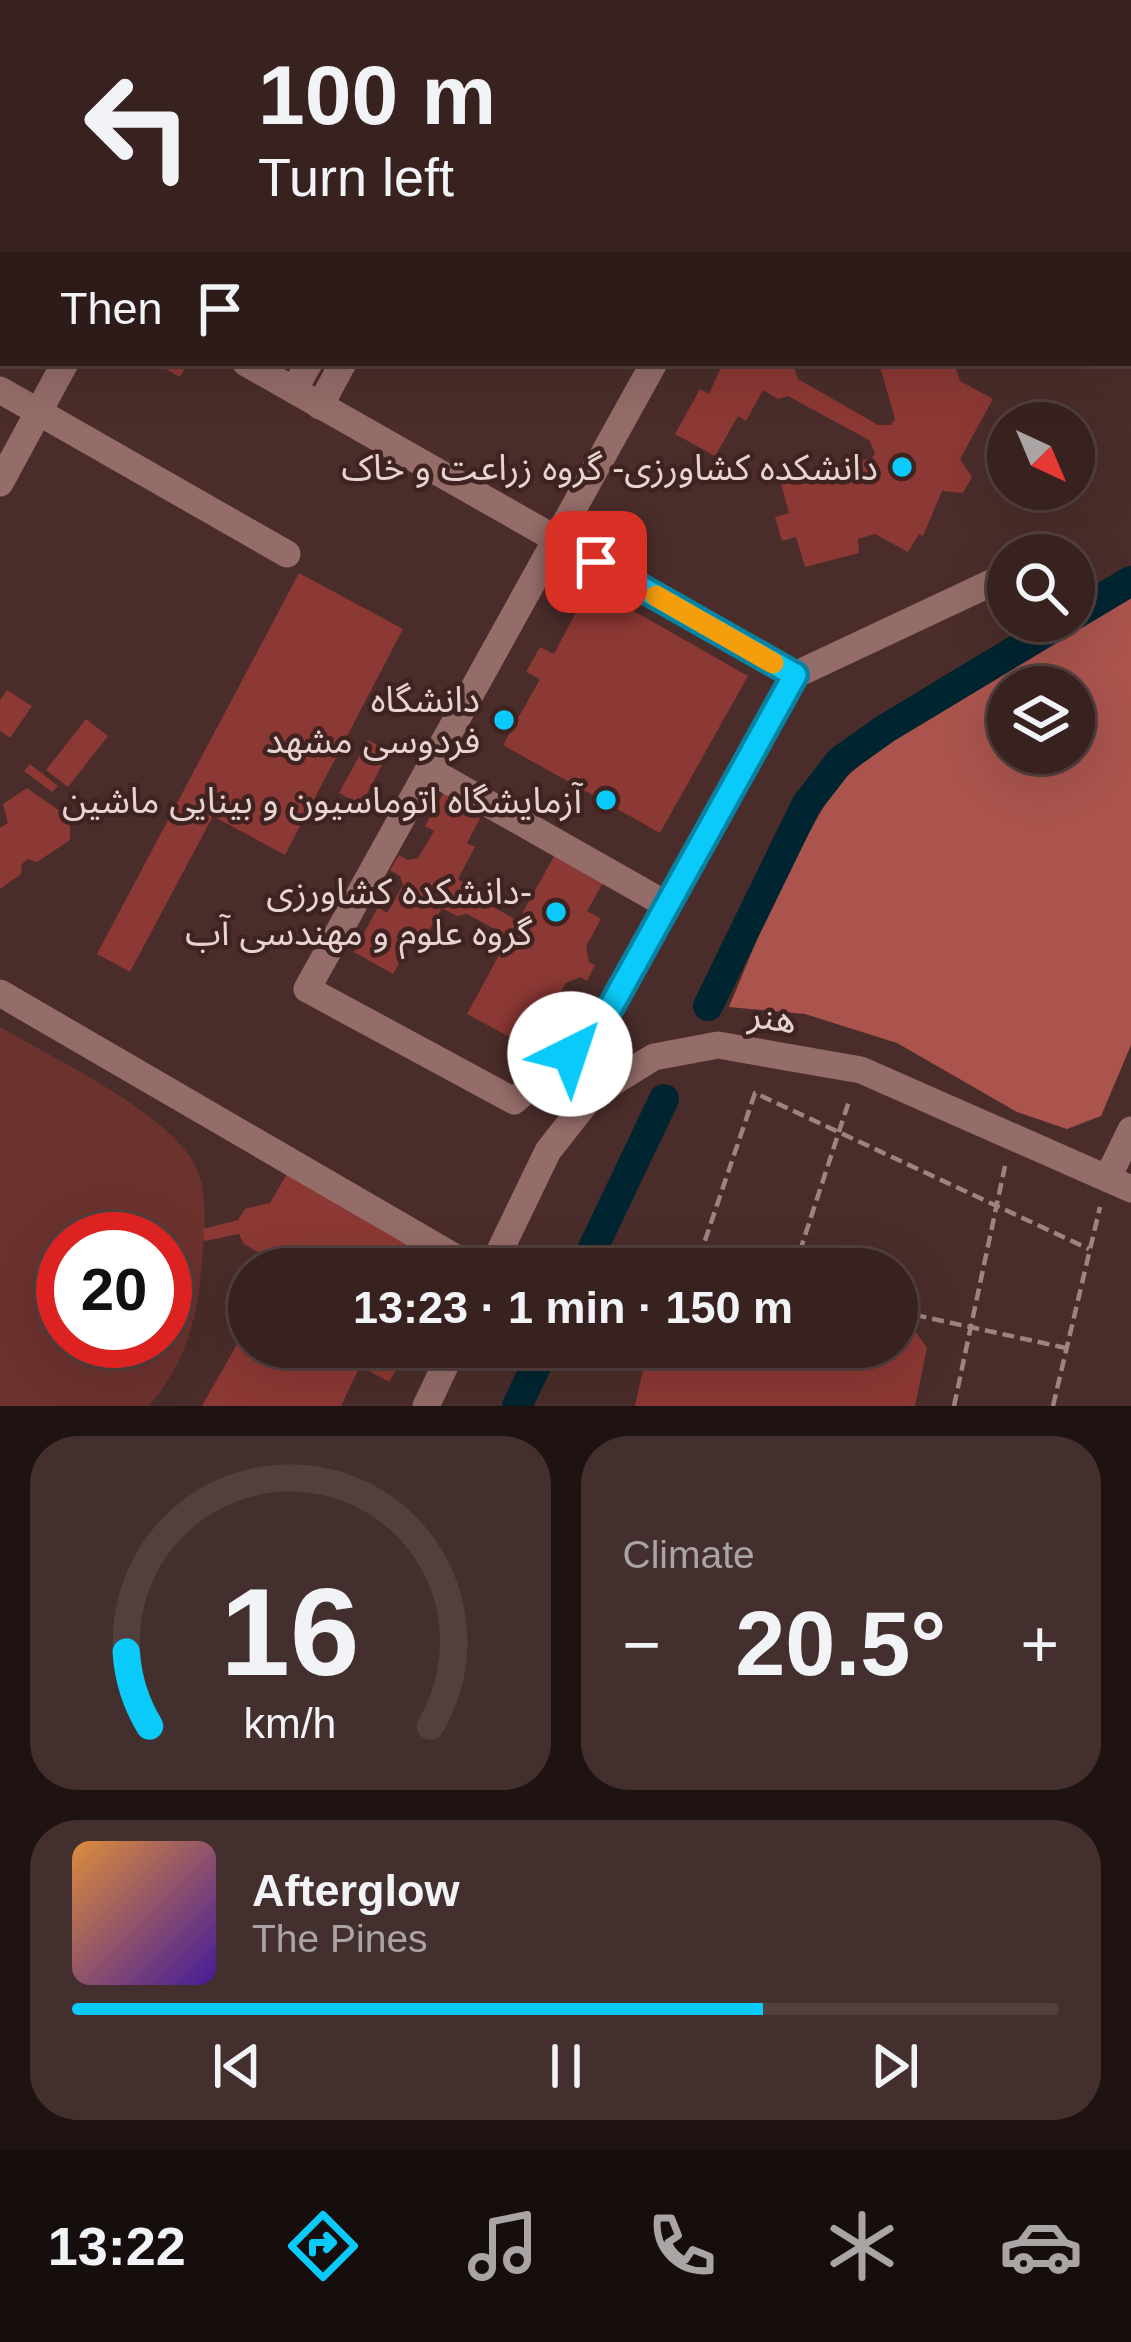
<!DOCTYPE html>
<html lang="en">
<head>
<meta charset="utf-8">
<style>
	:root { --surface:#382220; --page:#432f2d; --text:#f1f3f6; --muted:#aba4a5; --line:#523f3e; --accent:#0acafa }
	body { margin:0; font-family:Helvetica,"Noto Sans Arabic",sans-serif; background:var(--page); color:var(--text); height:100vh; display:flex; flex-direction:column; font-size:45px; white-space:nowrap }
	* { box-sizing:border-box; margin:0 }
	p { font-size:39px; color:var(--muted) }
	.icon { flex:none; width:66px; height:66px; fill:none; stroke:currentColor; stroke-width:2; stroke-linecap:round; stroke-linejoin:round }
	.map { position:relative; height:1406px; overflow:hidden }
	.panel { display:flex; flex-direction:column; gap:30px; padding:30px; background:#1f1312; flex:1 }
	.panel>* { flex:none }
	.hud { position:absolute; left:0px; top:0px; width:1131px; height:366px; box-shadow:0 12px 48px #0002,0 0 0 3px var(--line); background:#382220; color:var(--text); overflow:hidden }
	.needle { width:78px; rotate:136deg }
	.controls { position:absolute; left:987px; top:402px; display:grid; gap:24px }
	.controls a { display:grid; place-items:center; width:108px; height:108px; border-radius:50%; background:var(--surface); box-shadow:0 12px 48px #0002,0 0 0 3px var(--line); font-size:60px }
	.speed { position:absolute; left:36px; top:1212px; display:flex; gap:24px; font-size:60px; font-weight:700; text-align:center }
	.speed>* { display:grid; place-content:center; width:156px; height:156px; border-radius:50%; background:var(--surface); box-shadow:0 12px 48px #0002,0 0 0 3px var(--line); line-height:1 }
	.speed .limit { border:18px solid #d22; background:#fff; color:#111 }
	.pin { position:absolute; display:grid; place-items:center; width:102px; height:102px; color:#fff; margin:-51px; border-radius:24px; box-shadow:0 6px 18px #0006 }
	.me { position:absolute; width:132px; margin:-66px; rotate:41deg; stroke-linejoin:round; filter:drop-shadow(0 0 9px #0008) }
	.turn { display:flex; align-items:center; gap:42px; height:252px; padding:0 60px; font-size:54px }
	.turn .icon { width:156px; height:156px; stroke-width:2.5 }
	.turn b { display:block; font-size:84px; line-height:102px }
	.then { display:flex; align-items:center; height:114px; padding:0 60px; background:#0003; gap:24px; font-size:45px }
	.big { font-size:90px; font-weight:700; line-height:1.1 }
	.panel .card { flex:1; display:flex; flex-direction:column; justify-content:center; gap:18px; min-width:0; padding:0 42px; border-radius:48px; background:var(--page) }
	.panel .dial { align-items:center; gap:0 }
	.dial svg { height:312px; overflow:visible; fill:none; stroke:var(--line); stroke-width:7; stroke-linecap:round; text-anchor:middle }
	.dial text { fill:var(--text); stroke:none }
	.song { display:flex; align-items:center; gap:36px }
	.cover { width:144px; height:144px; border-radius:18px; background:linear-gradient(135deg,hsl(30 70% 55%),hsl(260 70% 35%)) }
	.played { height:12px; border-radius:6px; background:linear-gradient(90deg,var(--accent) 70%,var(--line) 70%) }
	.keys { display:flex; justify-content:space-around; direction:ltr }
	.heat { display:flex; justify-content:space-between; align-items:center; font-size:66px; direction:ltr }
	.panel .tiles { flex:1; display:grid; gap:30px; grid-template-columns:1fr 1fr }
	.card:last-child { grid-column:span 2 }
	.trip { position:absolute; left:228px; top:1248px; width:690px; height:120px; border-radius:60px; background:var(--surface); box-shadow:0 12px 48px #0002,0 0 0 3px var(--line); font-weight:700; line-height:120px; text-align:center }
	.dock { display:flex; height:192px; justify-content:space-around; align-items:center; background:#160e0d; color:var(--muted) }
	.dock .icon { width:84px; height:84px }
	.dock .selected { color:var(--accent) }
	.dock b { font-size:54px; color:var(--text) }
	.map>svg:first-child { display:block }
</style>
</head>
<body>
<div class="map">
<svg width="1131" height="1406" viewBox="0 0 1131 1406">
	<rect width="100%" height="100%" fill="#4a2d2a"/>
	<path fill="#6c322e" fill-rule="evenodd" d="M0,1027C54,1059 164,1110 194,1163C210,1191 204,1241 201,1272C197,1323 183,1366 149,1406H0ZM63,1239H165V1341H63Z"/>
	<path fill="#ab544e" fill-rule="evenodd" d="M1131,595V1045L1101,1116L1067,1129L1017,1112L897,1043L805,1014L729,1007L778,889L834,788L895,734ZM1008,687H1074V753H1008Z"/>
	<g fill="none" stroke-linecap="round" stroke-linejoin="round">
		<g stroke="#002530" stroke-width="30">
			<path d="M1074,615L1131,581"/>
			<path d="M708,1006L806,805L840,761L885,729L1064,621"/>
			<path d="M583,1269L664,1099"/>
			<path d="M517,1406L545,1347"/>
		</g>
	</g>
	<g fill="#8c3834">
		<path d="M155,363H188L180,377Z"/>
		<path d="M723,363H783L795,370L798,379L878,425H891L895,419L879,363H954L960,381L993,399L960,459L972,477L963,493L942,491L923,536L919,534L908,552L875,534L858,539L859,553L805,567L796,537L782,541L775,517L789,513L781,484L872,458L875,453L869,440L788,396L778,399L763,390L746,421L738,416L715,456L675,434L700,389L709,394Z"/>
		<path d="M299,573L403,629L285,855L213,816L130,972L97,954Z"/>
		<path d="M595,589L748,676L660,833L503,745L540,679L526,672L540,647L554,654L587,591Z"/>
		<path d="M7,690L32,706L10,738L0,731V700Z"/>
		<path d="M86,719L108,736L68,787L46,770Z"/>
		<path d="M368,740L383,748L376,762L382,765L361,805L339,793Z"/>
		<path d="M30,764L58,786L52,792L24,771Z"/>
		<path d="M449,783L487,805L467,843L475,847L458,879L472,888L476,897L518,921L557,851L608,874L587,911L601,919L586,946L589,962L595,965L587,981L580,977L566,983L551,1010L536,1002L515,1040L467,1014L509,937L467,914L457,916L442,908L424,939L416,934L393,974L354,952L378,907L387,913L403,885L400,876L390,870L399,855L408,860L418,858L434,831L425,826Z"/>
		<path d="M27,788L64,814L70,810V840L37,862L28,859L22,864L21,874L0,889V828L8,823L3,804Z"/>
		<path d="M287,1174L459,1269H325L293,1251L284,1267L244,1244L239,1234L204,1241L203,1229L238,1220L245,1209L270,1203Z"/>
		<path d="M897,1322L911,1325L927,1348L915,1406H635L648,1347H897Z"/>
		<path d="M249,1323V1347H410L389,1382L360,1366L341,1406H202Z"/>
	</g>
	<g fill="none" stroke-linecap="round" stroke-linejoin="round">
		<g stroke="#9c8481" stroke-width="4.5" stroke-dasharray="12 6" stroke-linecap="butt">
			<path d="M704,1269L696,1267L755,1093L1089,1249"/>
			<path d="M794,1269L850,1098"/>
			<path d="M897,1311L1066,1348"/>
			<path d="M954,1406L1005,1166"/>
			<path d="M1053,1406L1100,1207"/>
		</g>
		<g stroke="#946c68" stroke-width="27">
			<path d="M211,0L212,3"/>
			<path d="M189,3L191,0"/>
			<path d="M508,3L510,0"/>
			<path d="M542,3L544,0"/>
			<path d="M0,223L3,225"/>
			<path d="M1128,350L1131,352"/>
			<path d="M246,363L795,675"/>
			<path d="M654,363L307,989L514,1101L598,1030L795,675L1008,575"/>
			<path d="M0,390L287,554"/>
			<path d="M294,390L309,363"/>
			<path d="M320,406L343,363"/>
			<path d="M0,483L65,363"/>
			<path d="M429,770L667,905"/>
			<path d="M0,993L475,1269"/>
			<path d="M1108,1177L1131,1130"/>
			<path d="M491,1269L548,1151L592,1095L654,1057L718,1045L861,1070L1131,1189"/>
			<path d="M426,1406L454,1347"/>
		</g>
	</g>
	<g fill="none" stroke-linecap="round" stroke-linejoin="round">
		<g stroke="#0683a2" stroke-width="30">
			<path id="route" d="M570,1054L598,1030L795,675L596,562"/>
		</g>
		<use href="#route" stroke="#0acafa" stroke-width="21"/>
		<path stroke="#f59e0b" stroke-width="21" d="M656,596L773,663"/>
	</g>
	<g fill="#0acafa" stroke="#3f2320" stroke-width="4.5">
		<circle cx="902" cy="467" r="12"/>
		<circle cx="504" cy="720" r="12"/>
		<circle cx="606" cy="800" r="12"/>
		<circle cx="556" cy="912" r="12"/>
	</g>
	<g text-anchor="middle" stroke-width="9" stroke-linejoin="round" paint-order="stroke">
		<g font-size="36" fill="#e7d3d1" stroke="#3f2320" text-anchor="end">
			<text x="878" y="480">دانشکده کشاورزی- گروه زراعت و خاک</text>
			<text x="480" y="712">دانشگاه<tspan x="480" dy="41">فردوسی مشهد</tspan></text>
			<text x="582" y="813">آزمایشگاه اتوماسیون و بینایی ماشین</text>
			<text x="532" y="904">دانشکده کشاورزی-<tspan x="532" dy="41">گروه علوم و مهندسی آب</tspan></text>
		</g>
		<g font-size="36" fill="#e7d3d1" stroke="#3f2320">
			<text transform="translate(773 1017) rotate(9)" y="13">هنر</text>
		</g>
	</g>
</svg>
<div class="controls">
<a><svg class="needle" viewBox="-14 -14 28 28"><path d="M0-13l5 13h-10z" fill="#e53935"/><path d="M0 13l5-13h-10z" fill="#aba4a5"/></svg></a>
<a><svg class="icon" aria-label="search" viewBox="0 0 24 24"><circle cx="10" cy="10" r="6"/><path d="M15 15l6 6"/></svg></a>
<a><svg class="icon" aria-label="layers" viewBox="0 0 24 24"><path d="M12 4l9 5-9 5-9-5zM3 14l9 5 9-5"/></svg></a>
</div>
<div class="speed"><div class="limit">20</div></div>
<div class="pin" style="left:596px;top:562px;background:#d93025"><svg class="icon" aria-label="arrive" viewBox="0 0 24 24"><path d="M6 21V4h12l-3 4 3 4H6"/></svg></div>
<svg class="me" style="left:570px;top:1054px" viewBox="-20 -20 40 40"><circle r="19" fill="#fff"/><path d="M0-13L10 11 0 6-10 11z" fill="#0acafa"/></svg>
<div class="trip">13:23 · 1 min · 150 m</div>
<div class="hud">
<div class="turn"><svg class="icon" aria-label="left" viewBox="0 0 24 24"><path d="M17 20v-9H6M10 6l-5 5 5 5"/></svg><div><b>100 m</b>Turn left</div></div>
<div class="then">Then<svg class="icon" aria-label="arrive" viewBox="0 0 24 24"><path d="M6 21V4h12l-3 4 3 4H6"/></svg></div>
</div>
</div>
<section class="panel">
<div class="tiles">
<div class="card dial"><svg viewBox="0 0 100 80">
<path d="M14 69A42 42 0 1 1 86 69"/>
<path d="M14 69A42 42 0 0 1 8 50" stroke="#0acafa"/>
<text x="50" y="56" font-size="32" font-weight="700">16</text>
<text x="50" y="72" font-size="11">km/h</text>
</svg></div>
<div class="card"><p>Climate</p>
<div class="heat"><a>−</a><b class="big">20.5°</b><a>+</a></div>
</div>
<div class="card">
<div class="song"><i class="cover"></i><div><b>Afterglow</b><p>The Pines</p></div></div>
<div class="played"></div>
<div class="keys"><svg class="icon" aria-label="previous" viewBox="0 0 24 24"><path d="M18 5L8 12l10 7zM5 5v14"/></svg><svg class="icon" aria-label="pause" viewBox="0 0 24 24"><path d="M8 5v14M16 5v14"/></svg><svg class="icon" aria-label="next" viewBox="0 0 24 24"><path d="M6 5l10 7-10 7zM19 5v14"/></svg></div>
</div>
</div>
</section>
<nav class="dock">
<b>13:22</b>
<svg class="icon selected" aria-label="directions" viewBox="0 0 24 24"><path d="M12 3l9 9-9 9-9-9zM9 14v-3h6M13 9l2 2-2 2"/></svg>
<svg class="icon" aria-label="music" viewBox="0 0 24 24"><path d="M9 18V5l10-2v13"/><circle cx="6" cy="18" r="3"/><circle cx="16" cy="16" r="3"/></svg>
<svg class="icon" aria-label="phone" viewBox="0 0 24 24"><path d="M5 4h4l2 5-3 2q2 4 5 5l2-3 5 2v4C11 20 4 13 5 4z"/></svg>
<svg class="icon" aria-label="climate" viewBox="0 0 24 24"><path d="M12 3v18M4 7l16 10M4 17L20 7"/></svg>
<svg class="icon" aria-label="car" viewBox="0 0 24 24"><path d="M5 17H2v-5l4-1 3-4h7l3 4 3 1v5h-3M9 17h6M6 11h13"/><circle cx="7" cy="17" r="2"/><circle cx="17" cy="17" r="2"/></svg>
</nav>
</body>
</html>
